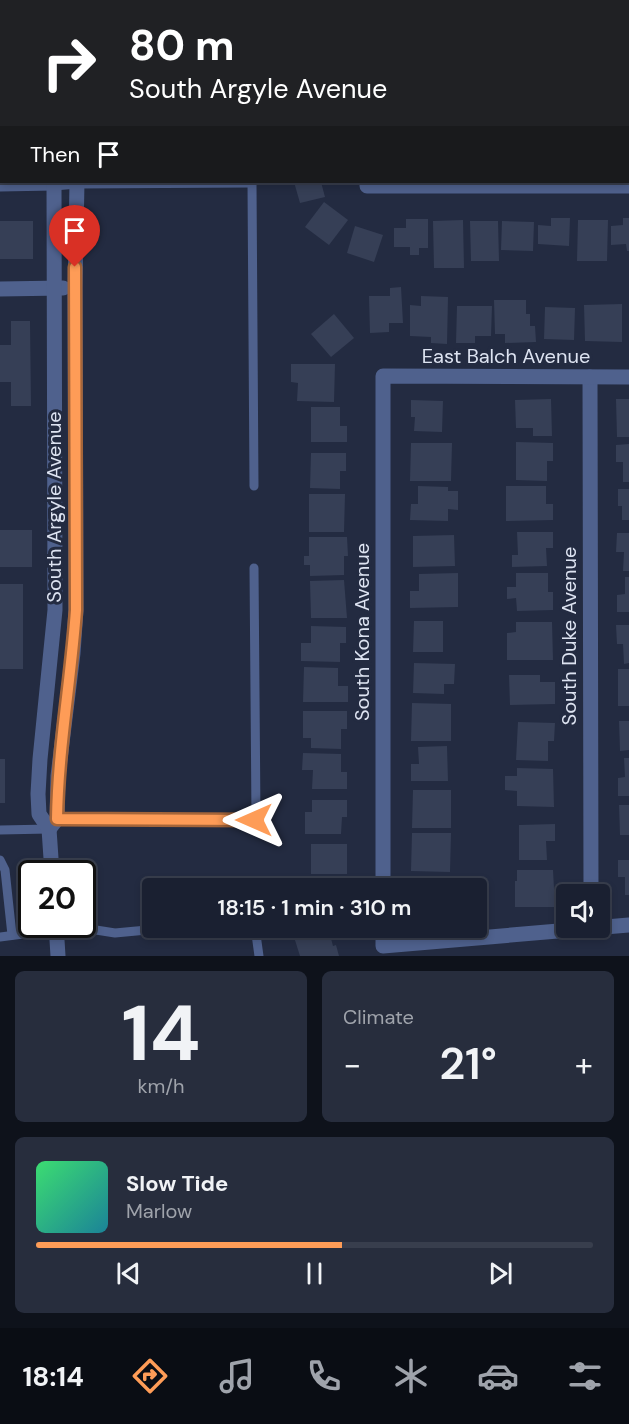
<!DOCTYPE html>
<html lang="en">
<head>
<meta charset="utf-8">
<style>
	:root { --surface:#1a2031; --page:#272d3d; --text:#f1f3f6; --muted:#9fa3ab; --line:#383e4d; --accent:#fe9c57 }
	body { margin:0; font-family:"DM Sans",sans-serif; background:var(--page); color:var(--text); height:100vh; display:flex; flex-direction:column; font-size:22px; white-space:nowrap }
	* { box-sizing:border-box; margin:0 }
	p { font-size:20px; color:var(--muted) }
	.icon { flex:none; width:33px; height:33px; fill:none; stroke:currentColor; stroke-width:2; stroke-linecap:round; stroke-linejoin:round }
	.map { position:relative; height:956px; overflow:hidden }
	.drawer { display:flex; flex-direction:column; gap:15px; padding:15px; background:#0e121b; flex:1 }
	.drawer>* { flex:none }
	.top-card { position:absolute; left:0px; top:0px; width:630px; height:183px; box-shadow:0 3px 9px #0003,0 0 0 2px var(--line); background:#202124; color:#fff; overflow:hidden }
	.fabs { position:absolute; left:556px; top:884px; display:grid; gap:12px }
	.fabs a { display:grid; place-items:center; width:54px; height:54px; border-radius:6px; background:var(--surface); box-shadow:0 3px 9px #0003,0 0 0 2px var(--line); font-size:30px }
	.speed { position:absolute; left:18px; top:860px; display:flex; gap:12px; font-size:30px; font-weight:700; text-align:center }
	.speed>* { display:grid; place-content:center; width:78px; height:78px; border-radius:50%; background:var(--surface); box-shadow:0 3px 9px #0003,0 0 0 2px var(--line); line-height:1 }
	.speed .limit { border:3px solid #111; border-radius:9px; background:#fff; color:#111 }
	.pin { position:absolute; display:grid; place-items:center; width:51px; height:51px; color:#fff; margin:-62px -26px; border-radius:50% 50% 50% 0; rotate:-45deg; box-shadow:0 0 6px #0007 }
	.pin .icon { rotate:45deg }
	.me { position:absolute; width:66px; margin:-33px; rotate:270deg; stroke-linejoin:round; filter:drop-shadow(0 0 4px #0008) }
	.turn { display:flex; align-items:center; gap:21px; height:126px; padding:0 30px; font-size:27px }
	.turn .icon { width:78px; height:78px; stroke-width:2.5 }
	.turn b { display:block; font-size:42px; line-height:51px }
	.then { display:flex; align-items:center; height:57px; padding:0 30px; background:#0003; gap:12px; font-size:22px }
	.big { font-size:45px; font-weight:600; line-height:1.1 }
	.drawer .widget { flex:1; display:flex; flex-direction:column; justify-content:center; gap:9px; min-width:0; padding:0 21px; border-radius:9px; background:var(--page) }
	.drawer .dial { align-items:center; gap:0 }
	.dial b { font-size:78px; line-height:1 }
	.song { display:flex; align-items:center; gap:18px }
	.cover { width:72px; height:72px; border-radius:9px; background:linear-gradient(135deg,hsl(140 70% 55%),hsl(190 70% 35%)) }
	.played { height:6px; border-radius:3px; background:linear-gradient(90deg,var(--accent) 55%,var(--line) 55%) }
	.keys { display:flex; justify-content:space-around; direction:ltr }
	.heat { display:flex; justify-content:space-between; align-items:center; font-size:33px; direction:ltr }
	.drawer .tiles { flex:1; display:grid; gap:15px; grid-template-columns:1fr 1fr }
	.widget:last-child { grid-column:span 2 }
	.trip { position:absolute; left:142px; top:878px; width:345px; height:60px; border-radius:6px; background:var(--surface); box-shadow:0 3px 9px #0003,0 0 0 2px var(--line); font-weight:600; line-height:60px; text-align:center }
	.tabs { display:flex; height:96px; justify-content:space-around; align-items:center; background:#0a0d14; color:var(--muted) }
	.tabs .icon { width:42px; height:42px }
	.tabs .active { color:var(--accent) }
	.tabs b { font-size:27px; color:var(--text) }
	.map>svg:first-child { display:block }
</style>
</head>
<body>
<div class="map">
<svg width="629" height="956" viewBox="0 0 629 956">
	<rect width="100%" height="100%" fill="#232b41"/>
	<g fill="#363f56">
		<path d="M294,182H321L325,197L300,203Z"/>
		<path d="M324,202L348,220L329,245L305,227Z"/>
		<path d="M551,218H570L569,246L538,244V225L551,226Z"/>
		<path d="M623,218H629V251H627L626,244L611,245V226L623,225Z"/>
		<path d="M406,219H428V248H419V255H410V247H394V228H406Z"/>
		<path d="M463,220L464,268H434L433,221Z"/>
		<path d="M578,220H608L607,261H577Z"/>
		<rect x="0" y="221" width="33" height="38"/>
		<path d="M470,221H498L499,261H471Z"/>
		<path d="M502,221L534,222L533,251L501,250Z"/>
		<path d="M355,226L383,235L374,262L347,253Z"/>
		<path d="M401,287L403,323H389V332L370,333L369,296H390V288Z"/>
		<path d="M421,296L448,297L447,344L431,343V337L410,336V305L421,306Z"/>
		<path d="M494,300H526V314H530V326H535L536,342L505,343V334H495Z"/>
		<path d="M622,304V342L585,341L584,305Z"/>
		<path d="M457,306H492L491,336H475V343H456Z"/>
		<path d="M545,307L575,308L574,340L544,339Z"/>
		<path d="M334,314L354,338L331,357L311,334Z"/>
		<path d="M11,321H30L31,406H11V382H0V345H11Z"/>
		<path d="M291,364H335L334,402L297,401L298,383L291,382Z"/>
		<path d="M551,399L552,436H533V428H516L515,400Z"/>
		<path d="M616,399H629V437H617Z"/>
		<path d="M411,400L443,401L442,432L414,431L415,417H411Z"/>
		<path d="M311,407H340V426H347V442H311Z"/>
		<path d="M516,442L553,443V461H547V481L516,480Z"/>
		<path d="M411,443H452L451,481H410Z"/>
		<path d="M629,444V482H623V462H616V445Z"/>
		<path d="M311,453H346V471H340V489L310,488Z"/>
		<path d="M418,486L448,487V491H458V510L448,509V521L410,520L411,504H418Z"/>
		<path d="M506,486H546V504H553V520L506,521Z"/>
		<path d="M618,489H629V520H622V506H618Z"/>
		<path d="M309,494H345L344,532H309Z"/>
		<rect x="0" y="530" width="32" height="37"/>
		<path d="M517,532H553V548H546L547,566L512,567V555H518Z"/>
		<path d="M617,533H629V571H623L624,552H616Z"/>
		<path d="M454,535L455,566L413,567V536Z"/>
		<path d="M309,537H347L348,556H344V575L310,576V565H304V556H309Z"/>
		<path d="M458,573V607L410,608V591H419V574Z"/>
		<path d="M516,573H548V592H553V610L517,611L516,598L507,599V587H516Z"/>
		<path d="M625,577H629V612H617V595L625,594Z"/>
		<path d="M344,580L347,618H311L310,581Z"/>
		<rect x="0" y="584" width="23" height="85"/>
		<path d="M414,621H443V652H413Z"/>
		<path d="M516,622H552L553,660H507V633L516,632Z"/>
		<path d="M616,625H629V663L624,664L623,644H617Z"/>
		<path d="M311,626L346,627V643H340V662L301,661V643H311Z"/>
		<path d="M414,663L455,664L454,684H444V694L413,693Z"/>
		<path d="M304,667L338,668V686H348V702H303Z"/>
		<rect x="618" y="669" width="11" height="37"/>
		<path d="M509,675H540V682H555V704L510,705Z"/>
		<path d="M412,703L451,704V741H411Z"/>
		<path d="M303,711H347V729H341V749L311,748V738H303Z"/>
		<path d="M619,721H629V750L620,751Z"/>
		<path d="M518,722L555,723L554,741H548V761L516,760Z"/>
		<path d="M447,746L448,781H411V764H419L418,747Z"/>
		<path d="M303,753L341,754V772H347V789H312L313,770H302Z"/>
		<path d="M624,758H629V796H618V778L625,777Z"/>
		<rect x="0" y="759" width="5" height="44"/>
		<path d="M517,768L553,769L554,807L517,806V791L505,790V776H517Z"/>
		<path d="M413,790H451V828H412Z"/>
		<path d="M312,800H347V817H342L341,834H305V812H312Z"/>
		<path d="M619,805H629V835H620Z"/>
		<path d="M555,824V841H546L547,860H519V825Z"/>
		<path d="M412,833H451L450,872L411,871Z"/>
		<rect x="311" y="844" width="36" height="30"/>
		<path d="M618,860H629V895H625V877H618Z"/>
		<path d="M517,870H553L555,907H515V881H517Z"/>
		<path d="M412,878H450V885H459V888H412Z"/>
		<path d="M328,927L333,946L336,945L339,956H300L294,937Z"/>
	</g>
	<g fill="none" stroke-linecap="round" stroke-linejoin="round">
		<g stroke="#4f618d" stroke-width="9">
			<path d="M252,2V0"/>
			<path d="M252,183L254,486"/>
			<path d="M0,187L54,186L77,184L252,183V182"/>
			<path d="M57,819L256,818L254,568"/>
			<path d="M0,830L49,829"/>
			<path d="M0,860L5,870L12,935"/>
			<path d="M255,927L259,956"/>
			<path d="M0,937L77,927L115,933L179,927"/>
		</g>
		<g stroke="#4f618d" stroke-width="15">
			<path d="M53,0V2"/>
			<path d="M75,0V2"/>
			<path d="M549,0V2"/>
			<path d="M367,2V0"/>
			<path d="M628,6H629"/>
			<path d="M367,182V186H629"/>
			<path d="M0,289L63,288"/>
			<path d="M590,377L591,894"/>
			<path d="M49,829L57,819L58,776L73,653L76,610L75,288L77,182"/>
			<path d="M52,873L49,829L39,814L38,794L40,759L55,610L54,182"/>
			<path d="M383,888V376L629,377"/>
			<path d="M56,924L58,956"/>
			<path d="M383,927V946L629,925"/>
		</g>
	</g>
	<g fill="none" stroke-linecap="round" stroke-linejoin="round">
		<g stroke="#a56539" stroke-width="15">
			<path id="route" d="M75,267L76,610C71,680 58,749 57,819L254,820"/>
		</g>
		<use href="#route" stroke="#fe9c57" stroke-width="10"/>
	</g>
	<g text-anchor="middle" stroke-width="6" stroke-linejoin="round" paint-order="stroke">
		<g font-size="20" fill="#dde3f1" stroke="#232b41">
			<text x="506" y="363">East Balch Avenue</text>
			<text transform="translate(54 507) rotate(-90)" y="7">South Argyle Avenue</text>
			<text transform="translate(362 632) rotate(-90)" y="7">South Kona Avenue</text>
			<text transform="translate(569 636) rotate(-90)" y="7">South Duke Avenue</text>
		</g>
	</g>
</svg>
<div class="fabs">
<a><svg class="icon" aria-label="sound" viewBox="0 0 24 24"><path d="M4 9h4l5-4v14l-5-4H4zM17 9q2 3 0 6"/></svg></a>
</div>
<div class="speed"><div class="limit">20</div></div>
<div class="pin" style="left:75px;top:267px;background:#d93025"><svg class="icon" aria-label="arrive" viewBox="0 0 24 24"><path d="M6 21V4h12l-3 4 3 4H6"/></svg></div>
<svg class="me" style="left:254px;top:820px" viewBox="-20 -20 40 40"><path d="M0-17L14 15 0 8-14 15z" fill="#fe9c57" stroke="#fff" stroke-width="4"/></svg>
<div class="trip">18:15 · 1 min · 310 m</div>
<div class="top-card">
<div class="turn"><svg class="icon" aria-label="right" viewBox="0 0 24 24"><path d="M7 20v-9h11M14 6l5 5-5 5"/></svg><div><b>80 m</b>South Argyle Avenue</div></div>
<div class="then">Then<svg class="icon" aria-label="arrive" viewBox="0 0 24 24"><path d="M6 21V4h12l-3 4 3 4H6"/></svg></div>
</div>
</div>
<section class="drawer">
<div class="tiles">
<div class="widget dial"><b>14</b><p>km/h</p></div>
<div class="widget"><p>Climate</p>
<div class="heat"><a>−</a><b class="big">21°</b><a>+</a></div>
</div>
<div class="widget">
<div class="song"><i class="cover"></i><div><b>Slow Tide</b><p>Marlow</p></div></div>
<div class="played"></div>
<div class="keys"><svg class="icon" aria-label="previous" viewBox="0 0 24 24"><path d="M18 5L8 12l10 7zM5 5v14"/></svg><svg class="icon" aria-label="pause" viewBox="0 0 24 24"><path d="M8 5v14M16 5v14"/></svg><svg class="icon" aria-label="next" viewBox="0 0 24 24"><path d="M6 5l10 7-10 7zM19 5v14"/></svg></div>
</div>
</div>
</section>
<nav class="tabs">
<b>18:14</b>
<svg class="icon active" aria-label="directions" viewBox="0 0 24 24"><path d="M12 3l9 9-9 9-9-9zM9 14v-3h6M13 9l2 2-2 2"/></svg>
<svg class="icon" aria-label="music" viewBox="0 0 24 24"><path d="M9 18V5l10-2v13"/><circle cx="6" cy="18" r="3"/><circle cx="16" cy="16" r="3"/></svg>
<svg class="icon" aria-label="phone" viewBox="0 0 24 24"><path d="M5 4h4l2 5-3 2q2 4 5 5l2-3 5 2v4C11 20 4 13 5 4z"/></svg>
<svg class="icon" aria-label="climate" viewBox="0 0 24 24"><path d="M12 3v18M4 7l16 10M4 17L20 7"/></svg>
<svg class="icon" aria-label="car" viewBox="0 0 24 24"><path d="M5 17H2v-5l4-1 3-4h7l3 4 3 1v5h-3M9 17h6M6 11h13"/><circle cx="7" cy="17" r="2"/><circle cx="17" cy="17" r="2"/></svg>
<svg class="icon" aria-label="filters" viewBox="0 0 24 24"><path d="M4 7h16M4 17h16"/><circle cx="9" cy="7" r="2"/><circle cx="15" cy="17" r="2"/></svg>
</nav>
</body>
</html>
